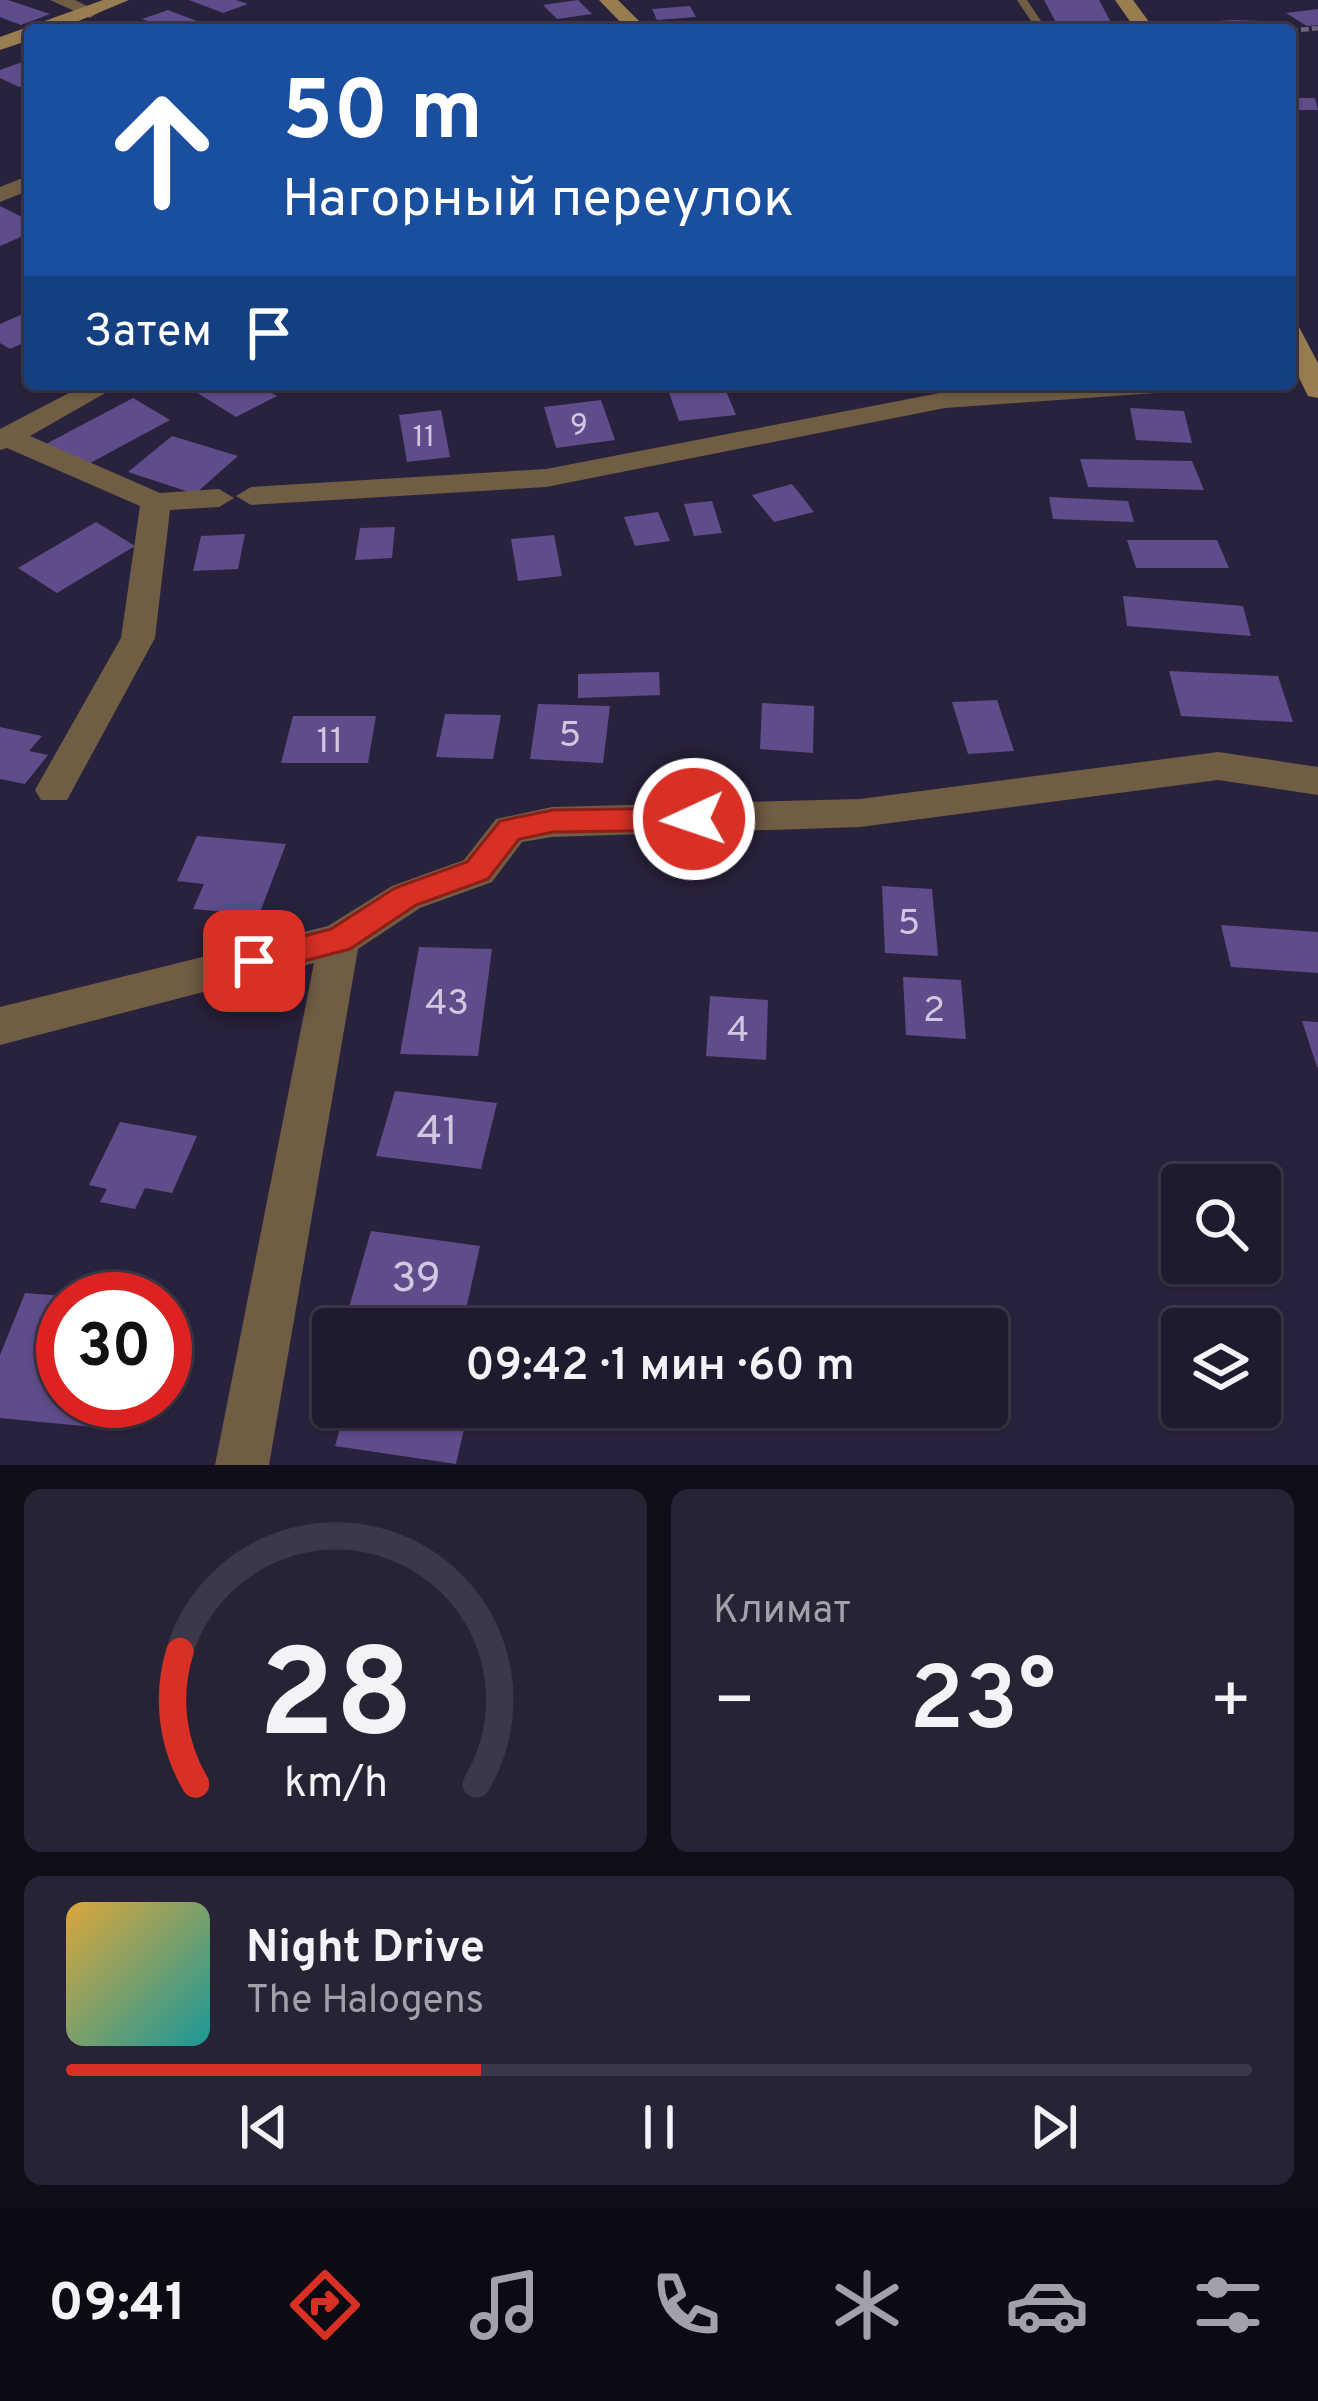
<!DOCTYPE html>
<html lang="ru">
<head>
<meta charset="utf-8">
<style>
	:root { --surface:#1f1a2d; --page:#272335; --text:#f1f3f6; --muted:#a1a1aa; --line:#3c3849; --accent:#d93025 }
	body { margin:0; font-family:Overpass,sans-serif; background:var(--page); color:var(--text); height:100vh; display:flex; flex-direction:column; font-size:45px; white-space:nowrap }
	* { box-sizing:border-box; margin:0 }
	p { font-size:39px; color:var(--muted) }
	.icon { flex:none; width:66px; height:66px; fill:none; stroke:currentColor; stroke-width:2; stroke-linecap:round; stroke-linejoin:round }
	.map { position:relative; height:1465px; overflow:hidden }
	.panel { display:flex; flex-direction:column; gap:24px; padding:24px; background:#110e19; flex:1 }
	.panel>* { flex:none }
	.banner { position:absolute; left:24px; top:24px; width:1272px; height:366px; border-radius:12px; box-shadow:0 3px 9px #0004,0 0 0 3px var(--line); background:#1a4fa0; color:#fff; overflow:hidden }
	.controls { position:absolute; left:1161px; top:1164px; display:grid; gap:24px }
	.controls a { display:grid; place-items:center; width:120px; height:120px; border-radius:12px; background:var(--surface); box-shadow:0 3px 9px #0004,0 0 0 3px var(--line); font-size:60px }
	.speed { position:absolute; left:36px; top:1272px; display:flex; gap:24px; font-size:60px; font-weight:700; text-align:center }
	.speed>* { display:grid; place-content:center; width:156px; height:156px; border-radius:50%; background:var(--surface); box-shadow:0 3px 9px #0004,0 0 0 3px var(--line); line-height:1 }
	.speed .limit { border:18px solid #d22; background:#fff; color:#111 }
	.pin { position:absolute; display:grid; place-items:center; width:102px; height:102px; color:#fff; margin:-51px; border-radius:24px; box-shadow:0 6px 18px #0006 }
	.me { position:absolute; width:132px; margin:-66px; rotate:267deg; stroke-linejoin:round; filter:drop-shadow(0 0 9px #0008) }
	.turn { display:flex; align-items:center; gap:42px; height:252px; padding:0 60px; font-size:54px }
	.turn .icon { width:156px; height:156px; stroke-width:2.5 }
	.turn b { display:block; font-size:84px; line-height:102px }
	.then { display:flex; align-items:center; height:114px; padding:0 60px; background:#0003; gap:24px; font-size:45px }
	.big { font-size:90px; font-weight:600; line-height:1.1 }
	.panel .widget { flex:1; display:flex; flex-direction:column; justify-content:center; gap:18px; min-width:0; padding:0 42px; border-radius:18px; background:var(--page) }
	.panel .dial { align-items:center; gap:0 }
	.dial svg { height:312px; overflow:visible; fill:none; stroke:var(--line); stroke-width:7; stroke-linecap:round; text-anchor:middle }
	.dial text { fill:var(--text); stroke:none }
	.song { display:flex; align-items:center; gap:36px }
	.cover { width:144px; height:144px; border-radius:18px; background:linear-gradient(135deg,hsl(40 70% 55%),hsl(180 70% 35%)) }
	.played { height:12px; border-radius:6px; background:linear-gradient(90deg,var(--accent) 35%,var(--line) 35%) }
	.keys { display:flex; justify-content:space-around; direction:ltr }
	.heat { display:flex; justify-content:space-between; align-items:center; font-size:66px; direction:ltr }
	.panel .tiles { flex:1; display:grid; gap:24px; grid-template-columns:1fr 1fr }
	.widget:last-child { grid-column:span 2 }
	.trip { position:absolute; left:312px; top:1308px; width:696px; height:120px; border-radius:12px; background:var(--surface); box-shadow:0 3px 9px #0004,0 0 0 3px var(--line); font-weight:600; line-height:120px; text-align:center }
	.tabs { display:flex; height:192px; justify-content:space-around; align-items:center; background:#0c0a12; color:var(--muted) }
	.tabs .icon { width:84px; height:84px }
	.tabs .selected { color:var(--accent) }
	.tabs b { font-size:54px; color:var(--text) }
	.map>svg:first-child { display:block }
</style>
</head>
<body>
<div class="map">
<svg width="1318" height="1465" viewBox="0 0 1318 1465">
	<rect width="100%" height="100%" fill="#29223c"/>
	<g fill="#5f4c8b">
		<path d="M0,0H8L50,14L21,25L0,17Z"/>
		<path d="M189,0H236L248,4L223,13Z"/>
		<path d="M578,0L592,14L557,19L543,5Z"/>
		<path d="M1044,0H1099L1115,30H1060Z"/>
		<path d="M690,6L696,17L657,20L652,9Z"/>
		<path d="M1318,9V25L1307,26L1286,13Z"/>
		<path d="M168,10L197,21L170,30L142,19Z"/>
		<path d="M1234,20L1260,21L1270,29L1195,30L1187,23Z"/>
		<path d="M22,62L30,65V83L19,87L0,78V70Z"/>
		<path d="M1290,98H1315L1318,110H1290Z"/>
		<path d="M0,206L30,221V233L0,246Z"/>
		<path d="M25,313L30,316V340L10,349L0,343V324Z"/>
		<path d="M183,384H256L277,396L236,417Z"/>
		<path d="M666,384H723L736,415L679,421Z"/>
		<path d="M133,398L170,420L81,468L44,445Z"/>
		<path d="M601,400L615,440L556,448L544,407Z"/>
		<path d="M1130,408L1184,411L1192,443L1136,440Z"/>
		<path d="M441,410L450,457L407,462L399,415Z"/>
		<path d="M172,436L238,456L195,494L128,472Z"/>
		<path d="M1080,459L1192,461L1204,490L1088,487Z"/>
		<path d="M792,484L814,512L774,522L752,495Z"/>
		<path d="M1049,497L1128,501L1134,522L1053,519Z"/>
		<path d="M712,501L722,533L694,536L684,504Z"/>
		<path d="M658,512L670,541L635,546L624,517Z"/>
		<path d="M96,522L135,546L57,593L18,568Z"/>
		<path d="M395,527L392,558L355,560L360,528Z"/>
		<path d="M245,534L238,569L193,571L201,536Z"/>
		<path d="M554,535L562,576L518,581L511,539Z"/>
		<path d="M1127,540H1217L1229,568H1136Z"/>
		<path d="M1123,596L1243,606L1251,636L1127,626Z"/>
		<path d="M1169,671L1278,676L1293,722L1181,716Z"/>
		<path d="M659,672L660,695L578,698V674Z"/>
		<path d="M997,700L1014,751L968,754L952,702Z"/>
		<path d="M762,703L814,706L813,753L760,749Z"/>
		<path d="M538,704L610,706L603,763L530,759Z"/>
		<path d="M445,714L501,715L493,759L436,757Z"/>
		<path d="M293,716H376L368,763H281Z"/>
		<path d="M0,727L42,736L29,751L48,755L25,784L0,779Z"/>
		<path d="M197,836L286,844L259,915L193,909L204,884L177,881Z"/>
		<path d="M882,886L932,889L938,956L885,953Z"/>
		<path d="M1221,925L1318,932V973L1231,967Z"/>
		<path d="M419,947L492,949L478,1056L400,1054Z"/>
		<path d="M903,977L961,980L966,1039L906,1035Z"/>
		<path d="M710,996L768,1000L766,1060L706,1056Z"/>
		<path d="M1302,1021L1318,1022V1067H1317Z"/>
		<path d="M395,1091L497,1103L481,1169L376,1156Z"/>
		<path d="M120,1122L197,1136L172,1193L145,1188L135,1209L100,1202L107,1189L89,1185Z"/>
		<path d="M371,1231L480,1246L463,1323L349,1307Z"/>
		<path d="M25,1293L63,1296V1401H112L103,1428L0,1418V1355Z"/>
		<path d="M346,1407H469L456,1464L335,1446Z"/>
	</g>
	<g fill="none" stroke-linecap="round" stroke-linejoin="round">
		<path stroke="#6c667b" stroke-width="4.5" stroke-dasharray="8 3" stroke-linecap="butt" d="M1290,31L1318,28"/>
		<path fill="#6f5e44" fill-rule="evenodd" d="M1017,0H1027L1047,30H1037Z"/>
		<g fill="#6f5e44" fill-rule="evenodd">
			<path d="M50,0H75L99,12L90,18Z"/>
			<path d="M30,175V190L0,202V187Z"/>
			<path d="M86,384H121L30,436L160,493L219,489L234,498L219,507L170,510L155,638L67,800H41L35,790L121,638L140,506L7,448L0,450V429Z"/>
			<path d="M1053,384H1184L1170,392L945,408L546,487L251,505L236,496L251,487L546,469L945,392Z"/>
			<path d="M1218,752L1318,767V795L1218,780L860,827L552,837L522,842L492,882L420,908L358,949L269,1465H215L314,963L0,1045V1007L328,926L392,886L464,860L496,819L552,807L860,799Z"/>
		</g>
		<g fill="#987d51" fill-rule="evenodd">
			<path d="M103,0H129L57,30H30V40L0,50V37Z"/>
			<path d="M599,0H618L648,30H628Z"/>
			<path d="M1115,0H1133L1155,30H1136Z"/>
			<path d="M1290,325L1299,327L1318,363V398L1308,396L1290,360Z"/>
		</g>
	</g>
	<path fill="#d93025" stroke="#8d1f18" stroke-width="3" d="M694,808L709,819L694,830L553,832L519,839L488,879L416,905L350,949L254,974L238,961L243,952L331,929L395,888L467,862L500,821L553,810Z"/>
	<g text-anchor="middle" stroke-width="12" stroke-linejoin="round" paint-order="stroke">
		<g font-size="30" fill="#d0c8e0">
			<text x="579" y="434">9</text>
			<text x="424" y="446">11</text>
		</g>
		<g font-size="36" fill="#d0c8e0">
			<text x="570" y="746">5</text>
			<text x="330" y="752">11</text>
			<text x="909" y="934">5</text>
			<text x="447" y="1014">43</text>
			<text x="934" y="1021">2</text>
			<text x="738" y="1041">4</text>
		</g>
		<g font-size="42" fill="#d0c8e0">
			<text x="437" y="1144">41</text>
			<text x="416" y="1291">39</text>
		</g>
	</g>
</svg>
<div class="controls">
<a><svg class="icon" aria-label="search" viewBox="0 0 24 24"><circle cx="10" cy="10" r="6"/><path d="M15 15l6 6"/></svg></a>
<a><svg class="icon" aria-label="layers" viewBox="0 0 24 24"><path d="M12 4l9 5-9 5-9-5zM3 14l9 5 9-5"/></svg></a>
</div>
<div class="speed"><div class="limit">30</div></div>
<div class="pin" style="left:254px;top:961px;background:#d93025"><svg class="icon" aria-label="arrive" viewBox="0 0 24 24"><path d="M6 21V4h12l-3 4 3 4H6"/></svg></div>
<svg class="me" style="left:694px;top:819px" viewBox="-20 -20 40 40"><circle r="17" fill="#d93025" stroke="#fff" stroke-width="3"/><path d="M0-11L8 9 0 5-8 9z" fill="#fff"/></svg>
<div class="trip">09:42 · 1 мин · 60 m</div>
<div class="banner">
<div class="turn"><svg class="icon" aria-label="ahead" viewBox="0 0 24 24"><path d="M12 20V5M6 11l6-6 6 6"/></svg><div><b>50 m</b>Нагорный переулок</div></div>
<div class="then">Затем<svg class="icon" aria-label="arrive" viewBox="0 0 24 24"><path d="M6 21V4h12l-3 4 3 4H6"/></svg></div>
</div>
</div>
<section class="panel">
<div class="tiles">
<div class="widget dial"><svg viewBox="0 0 100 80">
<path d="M14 69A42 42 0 1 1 86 69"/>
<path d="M14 69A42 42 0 0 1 10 35" stroke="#d93025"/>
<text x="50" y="56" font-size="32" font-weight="700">28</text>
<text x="50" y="72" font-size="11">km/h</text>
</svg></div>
<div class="widget"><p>Климат</p>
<div class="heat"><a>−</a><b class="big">23°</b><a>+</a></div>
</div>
<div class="widget">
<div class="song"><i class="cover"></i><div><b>Night Drive</b><p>The Halogens</p></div></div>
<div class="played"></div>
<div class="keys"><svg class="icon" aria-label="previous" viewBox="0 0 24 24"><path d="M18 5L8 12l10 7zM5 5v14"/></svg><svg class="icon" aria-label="pause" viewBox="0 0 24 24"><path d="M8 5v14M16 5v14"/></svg><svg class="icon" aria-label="next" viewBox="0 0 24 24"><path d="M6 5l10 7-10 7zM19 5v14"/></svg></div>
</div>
</div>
</section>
<nav class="tabs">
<b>09:41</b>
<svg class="icon selected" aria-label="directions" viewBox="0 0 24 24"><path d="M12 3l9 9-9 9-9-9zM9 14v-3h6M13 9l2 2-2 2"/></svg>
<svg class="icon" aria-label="music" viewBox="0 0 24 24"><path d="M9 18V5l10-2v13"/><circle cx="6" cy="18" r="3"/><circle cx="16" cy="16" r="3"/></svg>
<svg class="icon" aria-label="phone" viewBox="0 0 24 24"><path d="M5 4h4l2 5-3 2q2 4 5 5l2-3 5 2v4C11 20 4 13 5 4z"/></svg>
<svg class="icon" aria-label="climate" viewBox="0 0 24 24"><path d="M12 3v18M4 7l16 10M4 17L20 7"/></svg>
<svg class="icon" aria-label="car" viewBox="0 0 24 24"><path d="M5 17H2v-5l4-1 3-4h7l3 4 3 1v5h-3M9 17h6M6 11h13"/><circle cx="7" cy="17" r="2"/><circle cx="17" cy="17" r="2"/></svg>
<svg class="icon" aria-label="filters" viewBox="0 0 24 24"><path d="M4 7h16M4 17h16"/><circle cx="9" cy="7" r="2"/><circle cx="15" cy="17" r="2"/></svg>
</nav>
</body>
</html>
